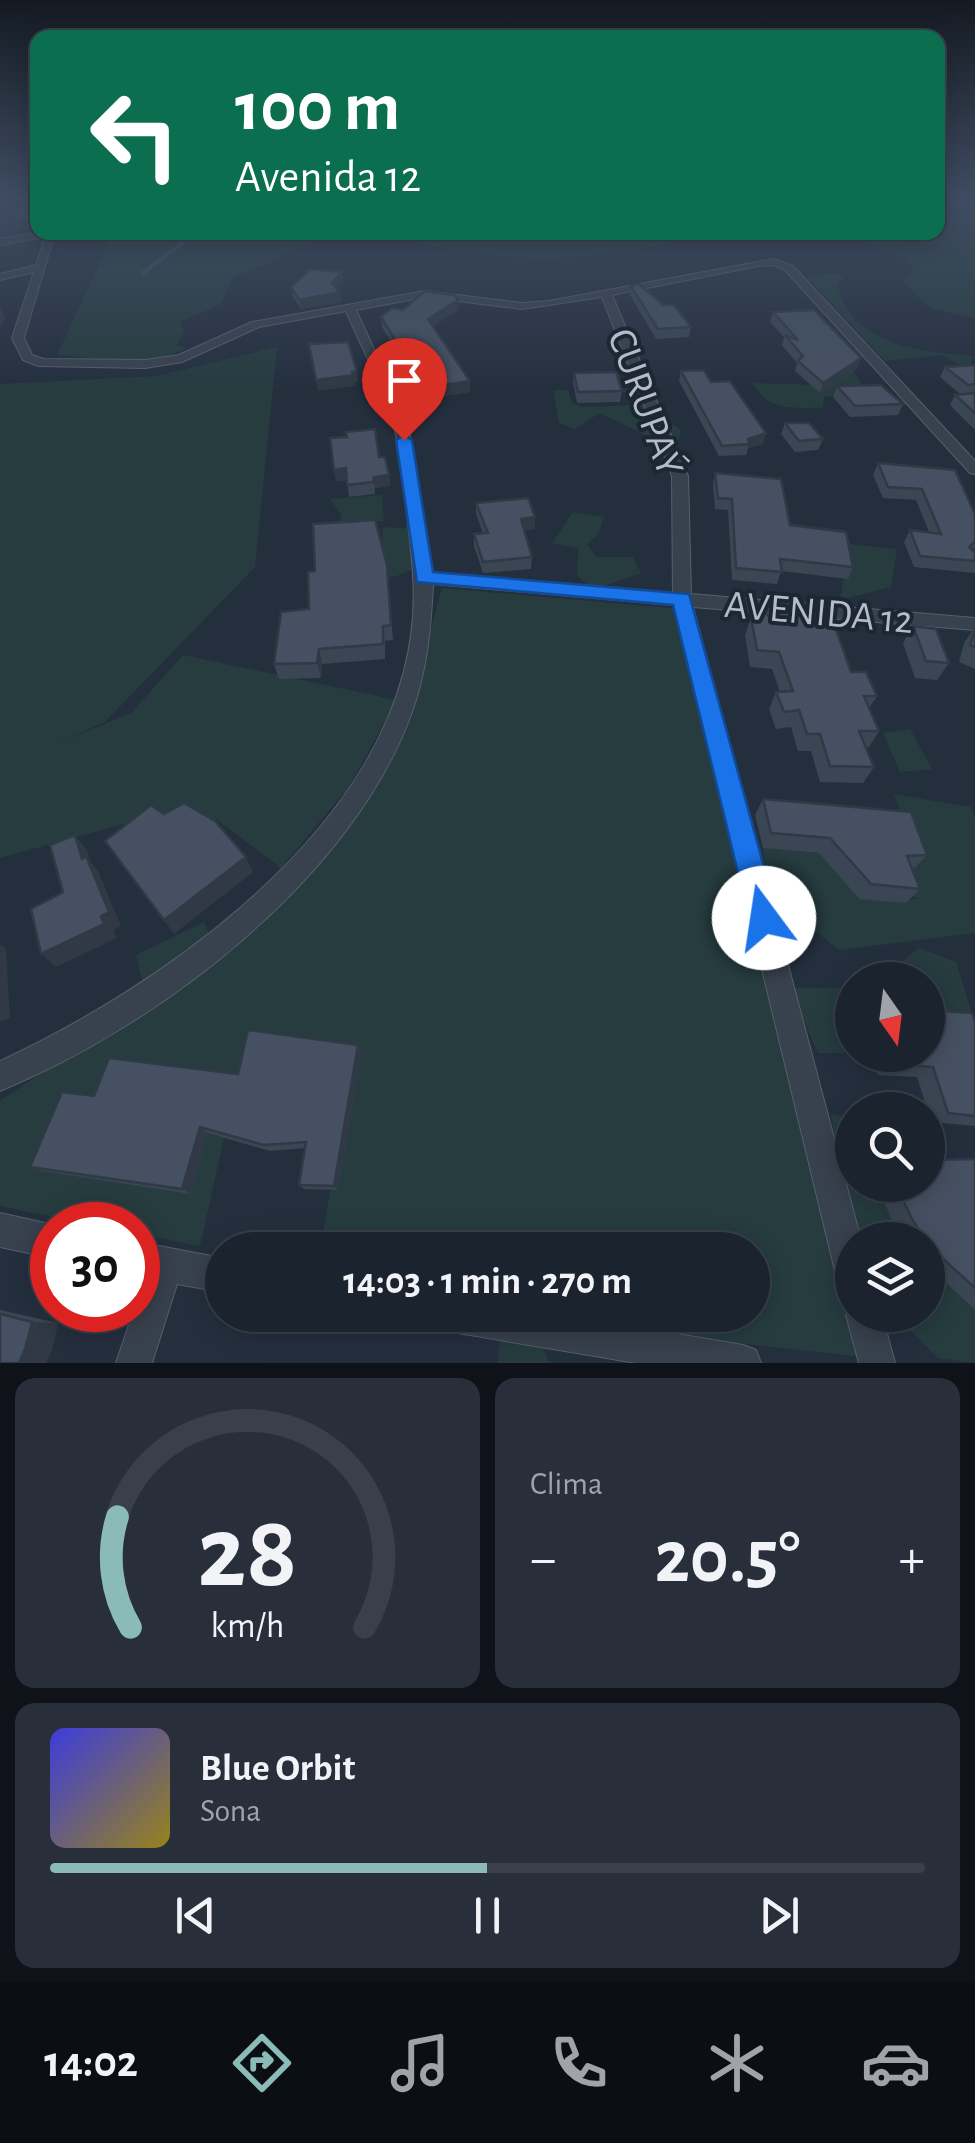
<!DOCTYPE html>
<html lang="es">
<head>
<meta charset="utf-8">
<style>
	:root { --surface:#1b232e; --page:#282f3a; --text:#f1f3f6; --muted:#a0a4aa; --line:#39404a; --accent:#8bbbb9 }
	body { margin:0; font-family:"Alegreya Sans",sans-serif; background:var(--page); color:var(--text); height:100vh; display:flex; flex-direction:column; font-size:38px; white-space:nowrap }
	* { box-sizing:border-box; margin:0 }
	p { font-size:32px; color:var(--muted) }
	.icon { flex:none; width:55px; height:55px; fill:none; stroke:currentColor; stroke-width:2; stroke-linecap:round; stroke-linejoin:round }
	.map { position:relative; height:1363px; overflow:hidden }
	.drawer { display:flex; flex-direction:column; gap:15px; padding:15px; background:#0f1319; flex:1 }
	.drawer>* { flex:none }
	.top-card { position:absolute; left:30px; top:30px; width:915px; height:210px; border-radius:20px; box-shadow:0 5px 25px #0003,0 0 0 2px var(--line); background:#0b6e4f; color:#fff; overflow:hidden }
	.needle { width:65px; rotate:166deg }
	.controls { position:absolute; left:835px; top:962px; display:grid; gap:20px }
	.controls a { display:grid; place-items:center; width:110px; height:110px; border-radius:50%; background:var(--surface); box-shadow:0 5px 25px #0003,0 0 0 2px var(--line); font-size:50px }
	.speed { position:absolute; left:30px; top:1202px; display:flex; gap:20px; font-size:50px; font-weight:700; text-align:center }
	.speed>* { display:grid; place-content:center; width:130px; height:130px; border-radius:50%; background:var(--surface); box-shadow:0 5px 25px #0003,0 0 0 2px var(--line); line-height:1 }
	.speed .limit { border:15px solid #d22; background:#fff; color:#111 }
	.pin { position:absolute; display:grid; place-items:center; width:85px; height:85px; color:#fff; margin:-102px -42px; border-radius:50% 50% 50% 0; rotate:-45deg; box-shadow:0 0 10px #0007 }
	.pin .icon { rotate:45deg }
	.me { position:absolute; width:110px; margin:-55px; rotate:346deg; stroke-linejoin:round; filter:drop-shadow(0 0 8px #0008) }
	.turn { display:flex; align-items:center; gap:35px; height:210px; padding:0 40px; font-size:45px }
	.turn .icon { width:130px; height:130px; stroke-width:2.5 }
	.turn b { display:block; font-size:70px; line-height:85px }
	.big { font-size:75px; font-weight:700; line-height:1.1 }
	.drawer .widget { flex:1; display:flex; flex-direction:column; justify-content:center; gap:15px; min-width:0; padding:0 35px; border-radius:20px; background:var(--page) }
	.drawer .dial { align-items:center; gap:0 }
	.dial svg { height:260px; overflow:visible; fill:none; stroke:var(--line); stroke-width:7; stroke-linecap:round; text-anchor:middle }
	.dial text { fill:var(--text); stroke:none }
	.song { display:flex; align-items:center; gap:30px }
	.cover { width:120px; height:120px; border-radius:15px; background:linear-gradient(135deg,hsl(240 70% 55%),hsl(50 70% 35%)) }
	.played { height:10px; border-radius:5px; background:linear-gradient(90deg,var(--accent) 50%,var(--line) 50%) }
	.keys { display:flex; justify-content:space-around; direction:ltr }
	.heat { display:flex; justify-content:space-between; align-items:center; font-size:55px; direction:ltr }
	.drawer .tiles { flex:1; display:grid; gap:15px; grid-template-columns:1fr 1fr }
	.widget:last-child { grid-column:span 2 }
	.trip { position:absolute; left:205px; top:1232px; width:565px; height:100px; border-radius:50px; background:var(--surface); box-shadow:0 5px 25px #0003,0 0 0 2px var(--line); font-weight:700; line-height:100px; text-align:center }
	.tab-bar { display:flex; height:160px; justify-content:space-around; align-items:center; background:#0b0e12; color:var(--muted) }
	.tab-bar .icon { width:70px; height:70px }
	.tab-bar .active { color:var(--accent) }
	.tab-bar b { font-size:45px; color:var(--text) }
	.map>svg:first-child { display:block }
</style>
</head>
<body>
<div class="map">
<svg width="975" height="1363" viewBox="0 0 975 1363">
	<rect width="100%" height="100%" fill="#242f3e"/>
	<g fill="#263c3f">
		<path d="M938,199H975V318L930,308L903,281L914,271L906,260L849,233L938,232Z"/>
		<path d="M109,233H358L323,237L232,279L221,304L180,322L185,331L176,345L186,348C148,368 98,358 57,355L104,254Z"/>
		<path d="M371,233H719C666,243 614,256 560,258C497,261 432,246 371,233Z"/>
		<path d="M832,273L844,277L837,284C852,347 922,351 974,356L967,369L942,355L885,361L807,277Z"/>
		<path d="M277,347L255,567L105,722L54,745L131,713L183,655L397,700L349,787L281,868L217,820L153,816L0,858V384L157,376Z"/>
		<path d="M853,371L867,392L824,397L823,408C792,407 770,413 752,383L820,385Z"/>
		<path d="M636,380L644,405L681,430L678,443L655,440L600,413L574,429L559,423L553,390H568L572,403L583,407L632,405L623,389L626,382Z"/>
		<path d="M382,495L384,521L341,523V514L330,499Z"/>
		<path d="M573,512L604,517L598,535L587,544L596,557H633L641,573L593,590L577,575L578,548L552,543Z"/>
		<path d="M383,527L420,529L417,567L397,576L363,580L381,554Z"/>
		<path d="M848,544L897,549L891,587L840,600Z"/>
		<path d="M442,588L680,609L862,1357L490,1315H752V1250H320L354,1056L246,1040L200,1246L138,1234V1225H94L0,1206V1101L262,925L400,741Z"/>
		<path d="M910,729L932,769L900,772L883,733Z"/>
		<path d="M894,794L971,807L975,818V933L839,950L767,892L763,848L819,853L859,899H917L895,871L904,822Z"/>
		<path d="M204,922L215,946L146,997L136,955Z"/>
		<path d="M919,948L956,962L974,1021L928,1023V980H879Z"/>
		<path d="M791,988H852V1053H818Z"/>
		<path d="M831,1114L852,1118V1185H878L905,1240H852V1263Z"/>
		<path d="M928,1266L975,1310V1363L938,1358L895,1315H928Z"/>
		<path d="M500,1336L542,1346L549,1363H498Z"/>
	</g>
	<g fill="none" stroke-linecap="round" stroke-linejoin="round">
		<path stroke="#394c67" stroke-width="4" d="M143,273L197,232"/>
		<g stroke="#565f6c" stroke-width="2">
			<g id="street">
				<path d="M41,232H55L24,338L32,355L44,359L145,360L179,355L252,322L425,291L522,303L549,301L774,259L793,266L975,461V474L970,473L785,270L773,265L758,266L612,295L688,476L691,594L975,618V630L693,607L861,1240H852V1288L840,1283L835,1271L674,605L433,584C431,628 427,670 412,712C352,879 159,1025 0,1091V1061C156,989 359,847 404,671C420,609 413,567 406,506C402,478 401,450 393,423C382,385 362,348 346,311L259,327L182,362L145,368L38,366L23,360L12,338L34,272L0,280V274L36,265L45,237L0,245V239ZM425,297L522,309L602,297L672,476L673,593L433,573L408,424L356,310Z"/>
				<path d="M0,1213L54,1225L52,1258L0,1247Z"/>
				<path d="M138,1242L222,1258V1292L177,1284L152,1363H116L134,1310H138L145,1277L138,1276Z"/>
				<path d="M851,1302L852,1315H882L895,1363H859L846,1315Z"/>
				<path d="M440,1315H564L743,1345L756,1350L761,1363H636L458,1333L445,1328Z"/>
			</g>
		</g>
		<use href="#street" fill="#38414e" fill-rule="evenodd"/>
	</g>
	<g fill="#3b4654">
		<path d="M342,272L343,282L337,288L340,292L341,302L301,309L293,297L291,287Z"/>
		<path d="M631,286L691,327L689,337L656,339L630,295Z"/>
		<path d="M458,300V310L433,326L470,381V392L437,397L416,358L398,353L382,327L381,317L403,310Z"/>
		<path d="M773,312L857,369L820,393L795,371L797,363L782,345L784,337L770,322Z"/>
		<path d="M975,365V430L950,405L955,395L960,394L940,377L945,367Z"/>
		<path d="M681,371L711,382L763,444L748,448L746,455L719,456L679,381Z"/>
		<path d="M574,373L622,391L620,402L577,403L573,383Z"/>
		<path d="M837,386L903,404L898,415L850,417L833,397Z"/>
		<path d="M785,423L823,439L818,450L795,452L781,434Z"/>
		<path d="M379,457L389,475L390,486L375,488V494L349,497L347,480L336,481Z"/>
		<path d="M878,463L975,514V547L972,550L975,552V573L914,567L904,542L910,530L929,532L916,500L883,498L873,475Z"/>
		<path d="M715,473L790,525L853,567L848,579L781,571L777,584L732,580L728,510L715,509L713,484Z"/>
		<path d="M476,503L535,529L524,530L532,557L531,569L483,573L474,546V534L483,533L476,514Z"/>
		<path d="M387,565L393,640L385,641V659L322,664L321,678L279,679L274,664Z"/>
		<path d="M751,618L851,672L877,696L869,708L879,731L869,747H866L874,767L863,783L820,782L811,751H798L791,727L776,729L769,709L776,692H780L772,669L750,667L745,635Z"/>
		<path d="M913,626L949,663L937,680L915,678L903,643Z"/>
		<path d="M975,627V669L959,662L964,643Z"/>
		<path d="M763,799L927,855L913,870L920,889L906,903L859,899L819,853L763,848L755,815Z"/>
		<path d="M975,1021V1126L931,1122L917,1077L878,1075L871,1055H928Z"/>
		<path d="M362,1053L338,1190L304,1189L299,1185L305,1148L270,1151L208,1133L191,1194L42,1171L30,1167L94,1096Z"/>
		<path d="M975,1159V1310L928,1266V1240H904L894,1225L877,1185H928Z"/>
		<path d="M0,1310L58,1323L52,1349L46,1363H0Z"/>
	</g>
	<g fill="#303945">
		<path d="M38,219V227L16,229L12,221Z"/>
		<path d="M342,272L343,282L334,292L332,283Z"/>
		<path d="M340,292L341,302L301,309L299,300Z"/>
		<path d="M458,300V310L428,329V319Z"/>
		<path d="M0,307L5,318L0,328Z"/>
		<path d="M861,358L857,369L820,393L823,383Z"/>
		<path d="M357,371L358,382H354L355,386L318,391L316,380Z"/>
		<path d="M470,381V392L437,397L436,386Z"/>
		<path d="M766,433L763,444L748,448V439Z"/>
		<path d="M346,468L347,480L336,481L334,470Z"/>
		<path d="M389,475L390,486L375,488V494L374,477Z"/>
		<path d="M535,517V529L520,531L521,519Z"/>
		<path d="M319,649L322,664L321,678L317,663Z"/>
		<path d="M75,835L87,850L90,861L98,871L121,926L113,930L117,938L56,967L41,954L82,859Z"/>
		<path d="M246,857L253,872L174,934L164,920Z"/>
		<path d="M0,944L6,949L10,1018L0,1022Z"/>
		<path d="M358,1045L362,1053L338,1190L334,1186Z"/>
		<path d="M200,1127L208,1133L191,1194L182,1189Z"/>
		<path d="M32,1322L58,1323L52,1349L46,1363H19Z"/>
	</g>
	<g fill="#455162" stroke="#303945" stroke-width="2.5">
		<path d="M24,199H38V219L12,221Z"/>
		<path d="M310,269L342,272L332,283L340,292L299,300L291,287Z"/>
		<path d="M639,284L663,305H674L691,327L658,329L631,286Z"/>
		<path d="M425,291L454,295L458,300L428,319L470,381L436,386L416,347L397,343L381,317L392,308L403,310Z"/>
		<path d="M814,310L861,358L823,383L798,361L803,356L785,335L798,340L773,312Z"/>
		<path d="M348,342L357,371L352,372L354,375L316,380L309,344Z"/>
		<path d="M975,365V384L968,385L945,367Z"/>
		<path d="M704,370L711,382L730,381L766,433L748,439L749,444L722,446L681,371Z"/>
		<path d="M616,372L622,391L578,392L574,373Z"/>
		<path d="M881,385L903,404L855,406L837,386Z"/>
		<path d="M975,393V413L955,395Z"/>
		<path d="M785,423H809L823,439L799,441Z"/>
		<path d="M375,429L379,457H385L389,475L374,477L373,482L347,485L346,468L334,470L330,438L347,437L346,432Z"/>
		<path d="M878,463L955,470L975,514V542L969,547L975,552V561L920,556L910,530L941,534L922,489L888,487Z"/>
		<path d="M715,473L781,479L790,525L846,532L853,567L780,559L782,572L736,568L732,499L718,498Z"/>
		<path d="M528,498L535,517L521,519L532,557L483,562L474,534L488,533L476,503Z"/>
		<path d="M375,520L387,565L391,625L383,626V644L319,649L317,663L274,664L281,612L309,609L308,572L315,571L313,524Z"/>
		<path d="M761,610L772,618L782,612L831,615L851,672H866L877,696H864L879,731H859L874,767L830,766L820,734H807L799,710L784,712L776,692L793,691L779,652L757,650L751,618Z"/>
		<path d="M913,626L936,629L949,663L926,661Z"/>
		<path d="M975,629V647L970,645Z"/>
		<path d="M763,799L911,812L927,855L907,856L920,889L871,884L830,838L771,833Z"/>
		<path d="M184,803L215,821L246,857L164,920L105,841L151,805L164,814Z"/>
		<path d="M75,835L82,859L86,856L109,912L101,916L104,924L41,954L31,909L63,892L50,845Z"/>
		<path d="M928,1010L972,1013L975,1021V1116L948,1113L933,1067L892,1064L889,1055H928Z"/>
		<path d="M248,1030L358,1045L334,1186L299,1185L306,1142L264,1145L200,1127L182,1189L30,1167L62,1092L94,1096L109,1058L238,1074Z"/>
		<path d="M975,1159V1288L929,1246L928,1240H925L912,1219L896,1185H928V1160Z"/>
		<path d="M0,1314L32,1322L25,1349L19,1363H0Z"/>
	</g>
	<linearGradient id="sky" x2="0" y2="1"><stop stop-color="#141a22"/><stop offset="0.51" stop-color="#3f4d63"/><stop offset="1" stop-color="#3f4d63" stop-opacity="0"/></linearGradient>
	<rect width="975" height="390" fill="url(#sky)"/>
	<path fill="#1a73e8" stroke="#114b97" stroke-width="2.5" d="M404,435L412,440L433,572L689,594L778,918L774,928L764,933L753,928L749,918L673,605L417,582L396,440Z"/>
	<g text-anchor="middle" stroke-width="8" stroke-linejoin="round" paint-order="stroke">
		<g font-size="40" fill="#b4bcc9" stroke="#1d2633">
			<text transform="translate(647 402) rotate(70)" y="14">CURUPA´Y</text>
			<text transform="translate(819 611) rotate(5)" y="14">AVENIDA 12</text>
		</g>
	</g>
</svg>
<div class="controls">
<a><svg class="needle" viewBox="-14 -14 28 28"><path d="M0-13l5 13h-10z" fill="#e53935"/><path d="M0 13l5-13h-10z" fill="#a0a4aa"/></svg></a>
<a><svg class="icon" aria-label="search" viewBox="0 0 24 24"><circle cx="10" cy="10" r="6"/><path d="M15 15l6 6"/></svg></a>
<a><svg class="icon" aria-label="layers" viewBox="0 0 24 24"><path d="M12 4l9 5-9 5-9-5zM3 14l9 5 9-5"/></svg></a>
</div>
<div class="speed"><div class="limit">30</div></div>
<div class="pin" style="left:404px;top:440px;background:#d93025"><svg class="icon" aria-label="arrive" viewBox="0 0 24 24"><path d="M6 21V4h12l-3 4 3 4H6"/></svg></div>
<svg class="me" style="left:764px;top:918px" viewBox="-20 -20 40 40"><circle r="19" fill="#fff"/><path d="M0-13L10 11 0 6-10 11z" fill="#1a73e8"/></svg>
<div class="trip">14:03 · 1 min · 270 m</div>
<div class="top-card">
<div class="turn"><svg class="icon" aria-label="left" viewBox="0 0 24 24"><path d="M17 20v-9H6M10 6l-5 5 5 5"/></svg><div><b>100 m</b>Avenida 12</div></div>
</div>
</div>
<section class="drawer">
<div class="tiles">
<div class="widget dial"><svg viewBox="0 0 100 80">
<path d="M14 69A42 42 0 1 1 86 69"/>
<path d="M14 69A42 42 0 0 1 10 35" stroke="#8bbbb9"/>
<text x="50" y="56" font-size="32" font-weight="700">28</text>
<text x="50" y="72" font-size="11">km/h</text>
</svg></div>
<div class="widget"><p>Clima</p>
<div class="heat"><a>−</a><b class="big">20.5°</b><a>+</a></div>
</div>
<div class="widget">
<div class="song"><i class="cover"></i><div><b>Blue Orbit</b><p>Sona</p></div></div>
<div class="played"></div>
<div class="keys"><svg class="icon" aria-label="previous" viewBox="0 0 24 24"><path d="M18 5L8 12l10 7zM5 5v14"/></svg><svg class="icon" aria-label="pause" viewBox="0 0 24 24"><path d="M8 5v14M16 5v14"/></svg><svg class="icon" aria-label="next" viewBox="0 0 24 24"><path d="M6 5l10 7-10 7zM19 5v14"/></svg></div>
</div>
</div>
</section>
<nav class="tab-bar">
<b>14:02</b>
<svg class="icon active" aria-label="directions" viewBox="0 0 24 24"><path d="M12 3l9 9-9 9-9-9zM9 14v-3h6M13 9l2 2-2 2"/></svg>
<svg class="icon" aria-label="music" viewBox="0 0 24 24"><path d="M9 18V5l10-2v13"/><circle cx="6" cy="18" r="3"/><circle cx="16" cy="16" r="3"/></svg>
<svg class="icon" aria-label="phone" viewBox="0 0 24 24"><path d="M5 4h4l2 5-3 2q2 4 5 5l2-3 5 2v4C11 20 4 13 5 4z"/></svg>
<svg class="icon" aria-label="climate" viewBox="0 0 24 24"><path d="M12 3v18M4 7l16 10M4 17L20 7"/></svg>
<svg class="icon" aria-label="car" viewBox="0 0 24 24"><path d="M5 17H2v-5l4-1 3-4h7l3 4 3 1v5h-3M9 17h6M6 11h13"/><circle cx="7" cy="17" r="2"/><circle cx="17" cy="17" r="2"/></svg>
</nav>
</body>
</html>
